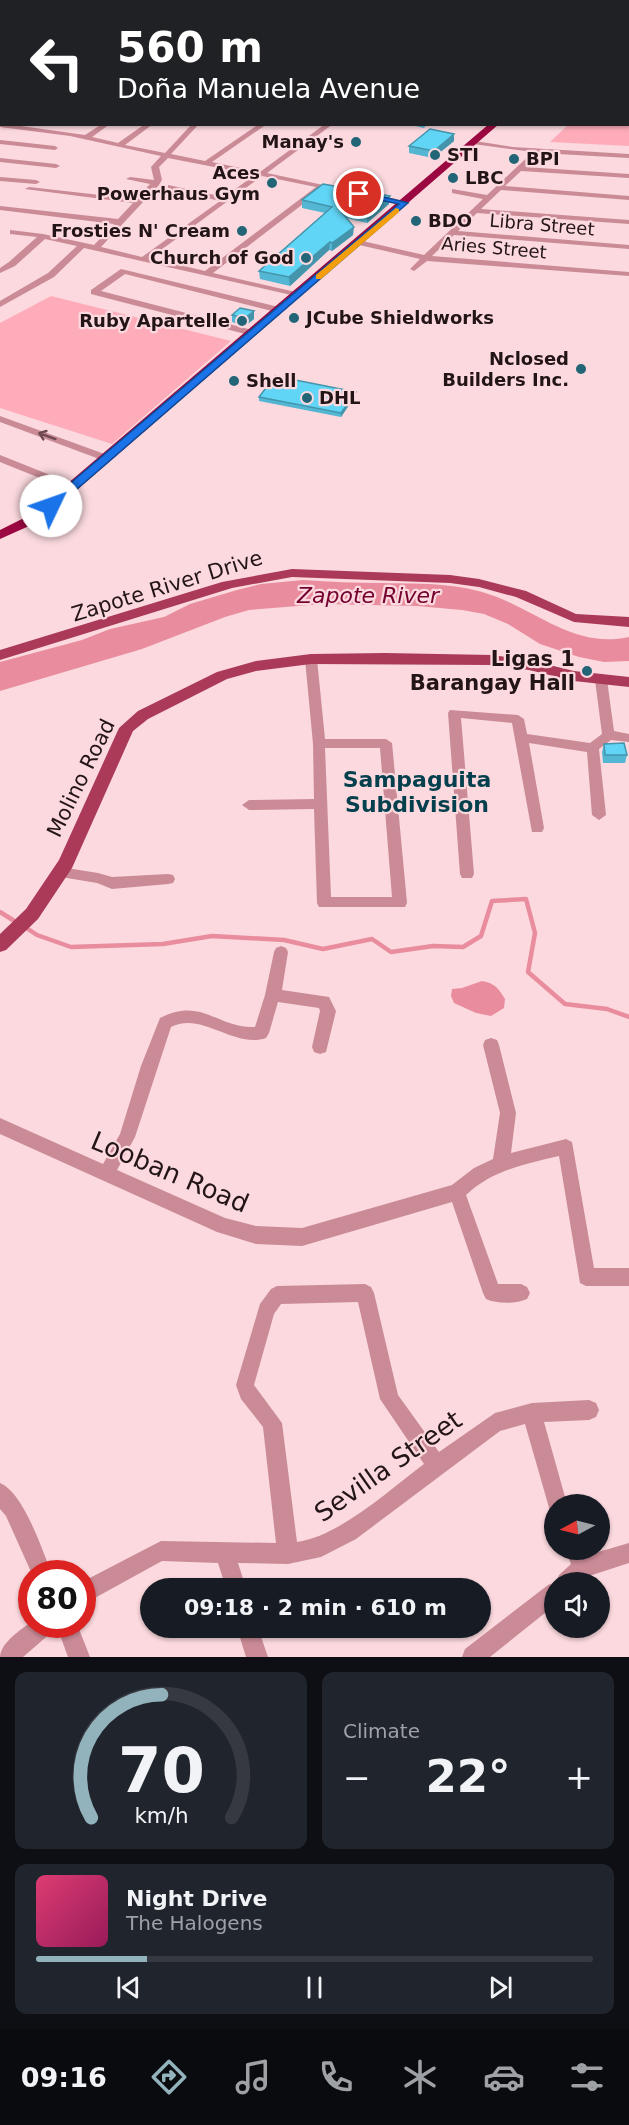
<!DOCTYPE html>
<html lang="en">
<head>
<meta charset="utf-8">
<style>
	:root { --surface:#171b24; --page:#20242c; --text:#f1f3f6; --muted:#9ea1a6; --line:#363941; --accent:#93b3bc }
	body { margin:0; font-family:"DejaVu Sans",sans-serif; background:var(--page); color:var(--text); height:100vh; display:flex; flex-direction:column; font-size:22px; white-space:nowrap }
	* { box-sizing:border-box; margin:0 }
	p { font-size:20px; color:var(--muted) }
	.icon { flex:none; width:33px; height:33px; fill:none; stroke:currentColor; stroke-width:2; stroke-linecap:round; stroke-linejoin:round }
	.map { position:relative; height:1657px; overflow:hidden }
	.details { display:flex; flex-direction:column; gap:15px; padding:15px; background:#0d0f14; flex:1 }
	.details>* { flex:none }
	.hud { position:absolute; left:0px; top:0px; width:630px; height:126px; box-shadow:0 2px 4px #0004; background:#202124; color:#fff; overflow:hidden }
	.needle { width:39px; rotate:263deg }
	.buttons { position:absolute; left:544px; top:1494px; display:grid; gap:12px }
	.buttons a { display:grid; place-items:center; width:66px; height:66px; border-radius:50%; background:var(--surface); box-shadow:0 2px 4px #0004; font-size:30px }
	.speed { position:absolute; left:18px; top:1560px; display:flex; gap:12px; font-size:30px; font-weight:700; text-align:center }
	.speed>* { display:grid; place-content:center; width:78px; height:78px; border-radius:50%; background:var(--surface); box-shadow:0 2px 4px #0004; line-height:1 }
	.speed .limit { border:9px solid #d22; background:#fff; color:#111 }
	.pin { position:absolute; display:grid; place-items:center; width:51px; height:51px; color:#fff; margin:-26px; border:3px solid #fff; border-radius:50%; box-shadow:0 2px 6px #0007 }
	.me { position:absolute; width:66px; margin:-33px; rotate:48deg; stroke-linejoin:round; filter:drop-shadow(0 0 4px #0008) }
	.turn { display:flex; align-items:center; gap:21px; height:126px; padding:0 18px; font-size:27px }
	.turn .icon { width:78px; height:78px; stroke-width:2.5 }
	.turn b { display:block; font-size:42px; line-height:51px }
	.big { font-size:45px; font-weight:600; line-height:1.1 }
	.details .tile { flex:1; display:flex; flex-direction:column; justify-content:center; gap:9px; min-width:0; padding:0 21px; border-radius:12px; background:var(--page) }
	.details .dial { align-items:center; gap:0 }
	.dial svg { height:156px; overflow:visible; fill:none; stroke:var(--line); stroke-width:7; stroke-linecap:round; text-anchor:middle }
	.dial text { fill:var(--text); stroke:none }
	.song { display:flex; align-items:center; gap:18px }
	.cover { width:72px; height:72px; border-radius:9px; background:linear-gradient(135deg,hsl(340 70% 55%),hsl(330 70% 35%)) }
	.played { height:6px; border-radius:3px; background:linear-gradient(90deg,var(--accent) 20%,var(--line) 20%) }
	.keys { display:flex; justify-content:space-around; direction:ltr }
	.heat { display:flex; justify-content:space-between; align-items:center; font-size:33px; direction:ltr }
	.details .tiles { flex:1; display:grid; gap:15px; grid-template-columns:1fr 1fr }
	.tile:last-child { grid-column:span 2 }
	.trip { position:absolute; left:140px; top:1578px; width:351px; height:60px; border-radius:30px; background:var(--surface); box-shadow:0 2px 4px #0004; font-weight:600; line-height:60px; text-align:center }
	.tab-bar { display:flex; height:96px; justify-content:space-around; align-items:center; background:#090b0e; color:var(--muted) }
	.tab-bar .icon { width:42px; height:42px }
	.tab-bar .on { color:var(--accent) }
	.tab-bar b { font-size:27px; color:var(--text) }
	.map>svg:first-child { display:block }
</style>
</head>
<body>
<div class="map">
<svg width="629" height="1657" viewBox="0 0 629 1657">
	<rect width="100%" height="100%" fill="#fbd9de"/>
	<g fill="#feacba">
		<path d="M629,102V146L550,142L568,125L628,124Z"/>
		<path d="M51,296L231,341L112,444L0,408V323Z"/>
	</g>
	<g fill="#e98d9e">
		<path d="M303,580C329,582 356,583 382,583C424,584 464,582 504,600C545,618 581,648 629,637V661L604,662L579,657L540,644L508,624L484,614L462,610L417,606L323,604L249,610L225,617L142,649L0,691V662L82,640L110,629L164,617L190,604L237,590L261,584Z"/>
		<path d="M482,981C495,983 499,989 505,999L504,1008L491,1016L476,1013L454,1003L451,996L452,989L462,988Z"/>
	</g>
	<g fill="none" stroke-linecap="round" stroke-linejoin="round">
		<g stroke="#e98d9e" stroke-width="4.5">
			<path d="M0,912L16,922"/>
			<path d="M25,927L37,935L71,947L163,944L212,936L284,940L323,949L372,939L391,952L433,946L463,947L481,936L492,901L526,899L535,933L528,972L565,1004L607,1009L629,1017"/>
		</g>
		<g fill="#ca8b96" fill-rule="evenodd">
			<path d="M0,0H6L0,4Z"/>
			<path d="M104,0L129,2H106Z"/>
			<path d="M174,0H180V2H175Z"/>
			<path d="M214,0H220V2H215Z"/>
			<path d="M255,0H261V2H256Z"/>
			<path d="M416,0H422V2H417Z"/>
			<rect x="452" y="0" width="6" height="2"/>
			<rect x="0" y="32" width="2" height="4"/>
			<rect x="0" y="52" width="2" height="4"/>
			<rect x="0" y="63" width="2" height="4"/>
			<rect x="0" y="76" width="2" height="4"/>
			<path d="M2,86V91H0V87Z"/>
			<rect x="628" y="89" width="1" height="4"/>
			<path d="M2,110V115H0V111Z"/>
			<path d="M0,123L85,135L102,124H110L92,137L118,143L145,124H153L125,145L165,153L192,124H199L171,154L205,161L259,124H267L212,162L260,172L325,124H333L267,173L342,189L338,191L320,188V191L213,273L300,293V297L84,248L54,277L0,307V301L48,273L77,246L45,239L15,266L0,273V268L9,262L37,237L10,234V230L43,234L94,245L114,224L0,210V206L118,219L133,203L25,189L29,187L136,199L150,184L126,179L130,177L154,180L151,167L161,156L70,136L0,127ZM168,158L255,175L224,197L168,185V189L220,201L142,257L101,247L159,185L162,180L159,167ZM262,176L316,187L205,271L150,258Z"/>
			<path d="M0,140L55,146L58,148L55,150L0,144Z"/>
			<path d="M475,141L513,147L629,154V158L540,153L525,167L629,174V178L521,171L505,186L629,196V200L501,190L481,209L629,220V224L477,213L458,231L629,245V249L454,235L432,256L629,272V276L427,261L414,271L410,269L420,259L355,244V240H358L424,255L483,199L452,193V189L487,195L533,152L473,144Z"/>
			<path d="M0,158L56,164L60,166L56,168L0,162Z"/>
			<path d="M0,177L36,180L40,182L36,184L0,181Z"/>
			<path d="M371,194L405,201L409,203L405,205L368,198V194Z"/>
			<path d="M121,269L283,308L284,310L280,313L125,274L101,291L256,331L257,333L253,336L91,294V290Z"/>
			<path d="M0,416L110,456L111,458L106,461L102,460L0,422Z"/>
			<path d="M0,455L75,485L76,487L71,490L67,489L0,462Z"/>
			<path d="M311,655L317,659L325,739H386L392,743L407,903L405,907H319L317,903L314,809L249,810L242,805L249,800L314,799L313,744L305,659ZM325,748H380L392,897H331Z"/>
			<path d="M601,676L607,680L614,731L629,734V742L611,740L599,749L606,815L599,820L592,815L587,752L529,743L544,828L542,832H532L512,723L461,718L474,874L472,878H462L460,874L448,713L450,710L518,715L524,719L527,734L590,743L602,734L595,680Z"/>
			<path d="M60,867L98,873L112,877L168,874L173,875L175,879L173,883L168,884L112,889L97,883L55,876L53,872L55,868Z"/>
			<path d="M281,946L286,948L288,952L282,990L329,997L336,1011L326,1052L320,1054L314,1052L312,1047L320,1011L319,1008L278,1002L269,1033L266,1038C234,1049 202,1011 171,1027L135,1137L117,1170L225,1218L256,1226L302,1228L452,1185L474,1168L493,1159L500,1113L483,1045L485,1040L491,1038L497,1040L499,1045L516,1113L511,1153L566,1139L572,1142L594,1268H629V1286H586L580,1283L559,1156C525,1164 493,1170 466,1195L498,1284H521L527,1287L530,1293L527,1299C516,1304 497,1304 486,1299L483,1293L452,1202L302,1246L256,1244L217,1232L0,1134V1118L103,1164L120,1134L141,1066L160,1018C202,996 218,1029 255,1027L265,995L274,952L276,948Z"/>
			<path d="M365,1284L371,1287L374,1293L398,1395L439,1452L495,1413L532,1403L589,1400L596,1403L599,1410L596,1417L589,1420L544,1422L567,1504H555V1513L550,1511L525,1424L500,1431L356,1539L321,1557L288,1564L238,1563L246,1588H226L218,1563L162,1561L82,1605V1582L161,1541L276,1543L263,1427L241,1399L236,1385L260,1304L271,1289L277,1286ZM358,1302L380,1399L424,1464C389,1490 340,1536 297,1542L282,1423L254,1385L274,1314L281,1304Z"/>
			<path d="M0,1483C24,1493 42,1550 52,1574H32L6,1516L0,1509Z"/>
			<path d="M629,1543V1563L589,1576L581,1582H555V1605L490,1657H462L465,1649L548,1585L556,1582L559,1575L571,1564L566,1550H586L588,1555Z"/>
			<path d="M32,1621V1624H54L52,1632L23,1657H0C1,1642 21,1630 32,1621Z"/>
			<path d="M56,1624H77L90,1657H68Z"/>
			<path d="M237,1628H258L268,1657H246Z"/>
		</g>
		<g fill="#aa3a57" fill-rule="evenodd">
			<rect x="628" y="67" width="1" height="4"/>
			<path d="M292,569L450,575L479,579L526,591L576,614L629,617V627L574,622L516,597L479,587L450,583L292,577L232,588L0,660V650L222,582Z"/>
			<path d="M385,653L492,655L529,660L574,671L629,677V687L574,681L529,670L492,665L311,664L256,671L227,679L148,719L133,731L72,868L38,919L6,950L0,952V934L26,909L59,860L119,728L138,711L217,672L256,661L311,654Z"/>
		</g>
		<g fill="#9b0841" fill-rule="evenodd">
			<path d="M613,0H622L621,2Z"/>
			<path d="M489,124H499L56,508L38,522L0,539V530L28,516L46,502Z"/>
		</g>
	</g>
	<g fill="#53b7d3">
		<path d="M407,124H427L424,128Z"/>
		<path d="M454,134V141L433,158L409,153V146Z"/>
		<path d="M302,200L389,204L367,223L346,218L353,235L332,251L329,250L290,286L260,279L259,271L325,213L302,208Z"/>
		<path d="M232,315L254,319L245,326L232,322Z"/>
		<path d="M356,392L355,396L341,417L259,401V397Z"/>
		<path d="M604,744L627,755L625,763H603L602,752Z"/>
	</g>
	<g fill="#4495ac">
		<path d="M454,134V141L433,158L434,151Z"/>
		<path d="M390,196L389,204L367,223V215Z"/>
		<path d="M354,227L353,235L332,251V243Z"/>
		<path d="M330,242L329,250L290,286L289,277Z"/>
		<path d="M254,311V319L245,326V318Z"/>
		<path d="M356,392L355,396L341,417V413Z"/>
	</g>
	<g fill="#61d5f5" stroke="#4495ac" stroke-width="1.5">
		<rect x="628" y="20" width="1" height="36"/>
		<path d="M430,129L454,134L434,151L409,146Z"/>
		<path d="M323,184L390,196L367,215L339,209L354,227L332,243L330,242L289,277L259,271L332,207L302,200Z"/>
		<path d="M240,308L254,311L245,318L232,315Z"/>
		<path d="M275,376L356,392L341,413L259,397Z"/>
		<path d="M624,743L627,755H605L604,744Z"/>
	</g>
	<defs><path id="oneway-shaft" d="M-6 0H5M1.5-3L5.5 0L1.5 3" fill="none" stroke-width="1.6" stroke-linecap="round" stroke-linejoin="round" transform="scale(1.5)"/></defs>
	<use stroke="#6e4a50" href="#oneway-shaft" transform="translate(47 436) rotate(-160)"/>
	<path fill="#1a73e8" stroke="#114b97" stroke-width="1.5" d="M359,191L408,203L55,508H47V503L399,204L356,195Z"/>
	<path fill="#f59e0b" d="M396,208L399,209V212L321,279H316V275Z"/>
	<g fill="#216576" stroke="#fbd9de" stroke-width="2">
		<circle cx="356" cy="142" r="6"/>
		<circle cx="435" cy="155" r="6"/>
		<circle cx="514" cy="159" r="6"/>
		<circle cx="453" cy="178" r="6"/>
		<circle cx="272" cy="183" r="6"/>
		<circle cx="416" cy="221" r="6"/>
		<circle cx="242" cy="231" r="6"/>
		<circle cx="306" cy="258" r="6"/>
		<circle cx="294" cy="318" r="6"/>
		<circle cx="242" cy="321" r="6"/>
		<circle cx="581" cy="369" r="6"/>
		<circle cx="234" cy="381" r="6"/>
		<circle cx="307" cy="398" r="6"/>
		<circle cx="587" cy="671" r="6"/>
	</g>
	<g text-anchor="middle" stroke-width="4.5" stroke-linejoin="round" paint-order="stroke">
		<g font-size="18" font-weight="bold" fill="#231517" stroke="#fbd9de" text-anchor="start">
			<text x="344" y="148" text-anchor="end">Manay's</text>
			<text x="447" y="161">STI</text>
			<text x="526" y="165">BPI</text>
			<text x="260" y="179" text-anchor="end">Aces<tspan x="260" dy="21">Powerhaus Gym</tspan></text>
			<text x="465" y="184">LBC</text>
			<text x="428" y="227">BDO</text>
			<text x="230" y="237" text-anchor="end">Frosties N' Cream</text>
			<text x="294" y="264" text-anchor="end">Church of God</text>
			<text x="306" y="324">JCube Shieldworks</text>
			<text x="230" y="327" text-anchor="end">Ruby Apartelle</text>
			<text x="569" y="365" text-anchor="end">Nclosed<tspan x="569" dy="21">Builders Inc.</tspan></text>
			<text x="246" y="387">Shell</text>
			<text x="319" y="404">DHL</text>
		</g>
		<g font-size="18" fill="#231517" stroke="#fbd9de">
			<text transform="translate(542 225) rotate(5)" y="6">Libra Street</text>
			<text transform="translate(494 248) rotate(5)" y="6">Aries Street</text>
		</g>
		<g font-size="21" fill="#231517" stroke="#fbd9de">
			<text transform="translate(167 586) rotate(-17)" y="7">Zapote River Drive</text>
			<text transform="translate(81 778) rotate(-64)" y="7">Molino Road</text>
		</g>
		<g font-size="21" font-weight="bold" fill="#231517" stroke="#fbd9de" text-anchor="end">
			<text x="575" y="666">Ligas 1<tspan x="575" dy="24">Barangay Hall</tspan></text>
		</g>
		<g font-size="22" font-style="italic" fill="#74012e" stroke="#fbd9de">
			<text x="368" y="603">Zapote River</text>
		</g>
		<g font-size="22" font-weight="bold" fill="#033f4d" stroke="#fbd9de">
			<text x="417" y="787">Sampaguita<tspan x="417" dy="25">Subdivision</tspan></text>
		</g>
		<g font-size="26" fill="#231517" stroke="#fbd9de">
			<text transform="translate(170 1172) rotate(23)" y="9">Looban Road</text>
			<text transform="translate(388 1466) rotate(-35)" y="9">Sevilla Street</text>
		</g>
	</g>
</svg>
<div class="buttons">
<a><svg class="needle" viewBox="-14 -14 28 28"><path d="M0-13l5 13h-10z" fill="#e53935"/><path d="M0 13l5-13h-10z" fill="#9ea1a6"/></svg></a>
<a><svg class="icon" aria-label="sound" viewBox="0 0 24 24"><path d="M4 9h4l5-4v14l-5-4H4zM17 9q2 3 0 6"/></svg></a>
</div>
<div class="speed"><div class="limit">80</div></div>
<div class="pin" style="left:359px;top:194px;background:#d93025"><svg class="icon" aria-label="arrive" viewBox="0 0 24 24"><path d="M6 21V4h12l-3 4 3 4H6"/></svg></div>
<svg class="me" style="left:51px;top:506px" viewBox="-20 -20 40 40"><circle r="19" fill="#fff"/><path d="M0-13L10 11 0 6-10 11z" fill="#1a73e8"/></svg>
<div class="trip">09:18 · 2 min · 610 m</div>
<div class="hud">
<div class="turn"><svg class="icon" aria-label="left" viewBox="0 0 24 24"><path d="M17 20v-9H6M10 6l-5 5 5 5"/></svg><div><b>560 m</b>Doña Manuela Avenue</div></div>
</div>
</div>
<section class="details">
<div class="tiles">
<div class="tile dial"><svg viewBox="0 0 100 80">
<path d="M14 69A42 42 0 1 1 86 69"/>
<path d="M14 69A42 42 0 0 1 50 6" stroke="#93b3bc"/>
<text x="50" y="56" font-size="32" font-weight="700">70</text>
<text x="50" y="72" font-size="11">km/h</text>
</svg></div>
<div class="tile"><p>Climate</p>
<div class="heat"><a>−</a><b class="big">22°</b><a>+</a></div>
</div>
<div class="tile">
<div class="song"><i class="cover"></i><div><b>Night Drive</b><p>The Halogens</p></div></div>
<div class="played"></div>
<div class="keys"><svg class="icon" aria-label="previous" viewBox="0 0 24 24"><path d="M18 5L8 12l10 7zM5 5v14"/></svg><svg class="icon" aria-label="pause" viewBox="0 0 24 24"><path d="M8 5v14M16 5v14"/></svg><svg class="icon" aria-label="next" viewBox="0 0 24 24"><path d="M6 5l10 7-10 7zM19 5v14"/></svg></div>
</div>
</div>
</section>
<nav class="tab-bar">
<b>09:16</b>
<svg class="icon on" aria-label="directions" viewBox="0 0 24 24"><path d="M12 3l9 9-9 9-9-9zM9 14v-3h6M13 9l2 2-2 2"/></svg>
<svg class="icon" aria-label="music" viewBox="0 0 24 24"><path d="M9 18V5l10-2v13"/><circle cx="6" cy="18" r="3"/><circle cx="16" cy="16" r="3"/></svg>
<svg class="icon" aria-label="phone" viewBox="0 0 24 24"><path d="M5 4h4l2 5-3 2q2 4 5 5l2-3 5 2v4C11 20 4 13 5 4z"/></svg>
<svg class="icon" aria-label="climate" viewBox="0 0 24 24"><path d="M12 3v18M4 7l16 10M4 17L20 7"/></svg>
<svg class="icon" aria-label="car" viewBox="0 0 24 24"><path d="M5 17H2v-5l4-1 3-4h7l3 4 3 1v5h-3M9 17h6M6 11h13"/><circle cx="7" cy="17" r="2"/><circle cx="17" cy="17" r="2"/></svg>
<svg class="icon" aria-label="filters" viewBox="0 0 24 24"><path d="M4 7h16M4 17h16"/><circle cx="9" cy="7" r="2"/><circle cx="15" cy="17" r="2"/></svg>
</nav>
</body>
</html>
